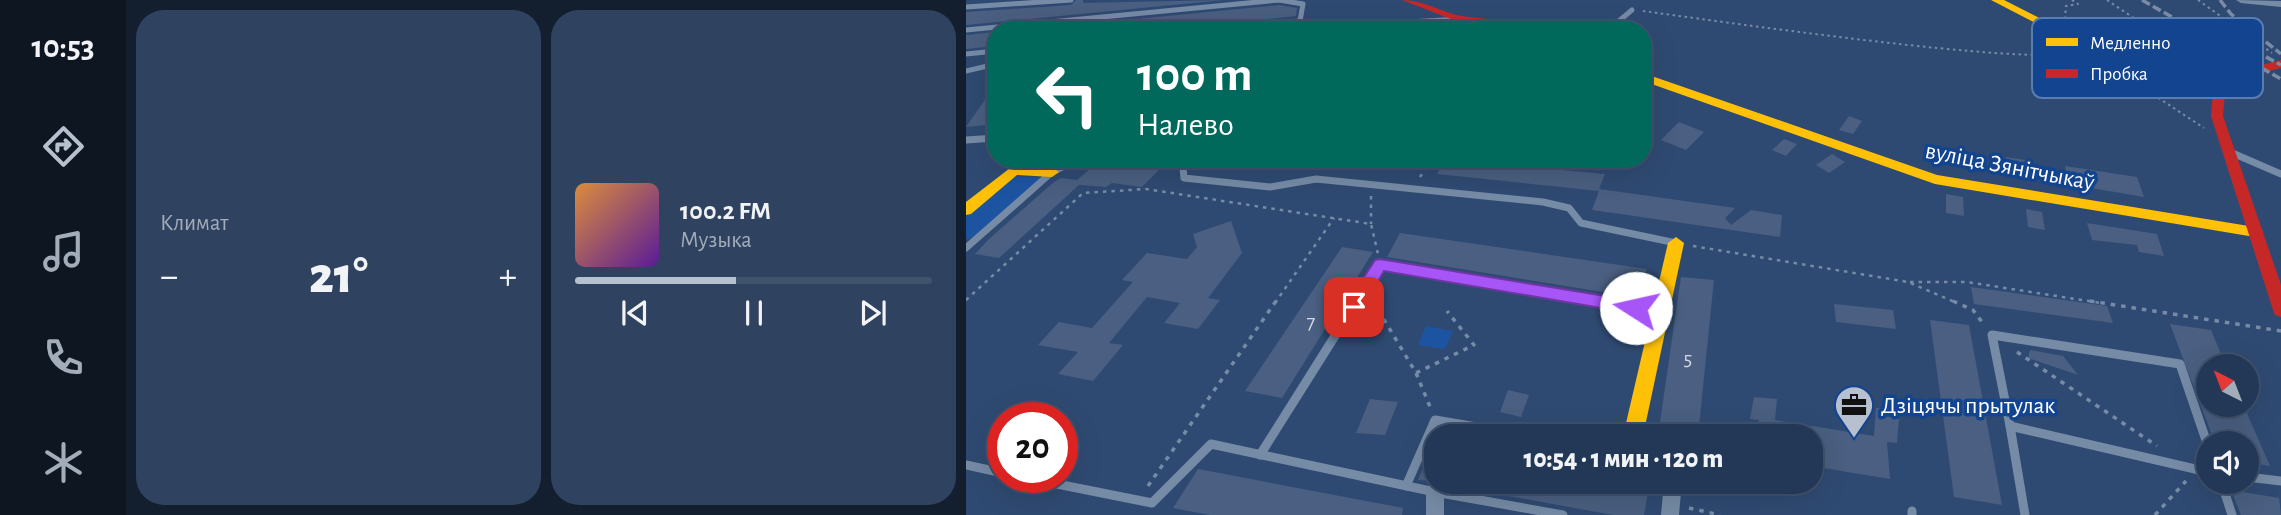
<!DOCTYPE html>
<html lang="ru">
<head>
<meta charset="utf-8">
<style>
	:root { --surface:#233856; --page:#2f4360; --text:#f1f3f6; --muted:#a3acb9; --line:#40526c; --accent:#b6c0ce }
	body { margin:0; font-family:"Alegreya Sans",sans-serif; background:var(--page); color:var(--text); height:100vh; display:flex; flex-direction:column; font-size:26px; white-space:nowrap }
	* { box-sizing:border-box; margin:0 }
	p { font-size:23px; color:var(--muted) }
	.icon { flex:none; width:38px; height:38px; fill:none; stroke:currentColor; stroke-width:2; stroke-linecap:round; stroke-linejoin:round }
	.map { position:relative; flex:1; overflow:hidden }
	.side { display:flex; flex-direction:column; gap:10px; padding:10px; background:#131f2f; width:840px }
	.side>* { flex:none }
	.hud { position:absolute; left:21px; top:21px; width:665px; height:147px; border-radius:28px; box-shadow:0 7px 28px #0002,0 0 0 2px var(--line); background:#00695c; color:#fff; overflow:hidden }
	.needle { width:46px; rotate:318deg }
	.buttons { position:absolute; left:1230px; top:354px; display:grid; gap:14px }
	.buttons a { display:grid; place-items:center; width:63px; height:63px; border-radius:50%; background:var(--surface); box-shadow:0 7px 28px #0002,0 0 0 2px var(--line); font-size:35px }
	.speed { position:absolute; left:21px; top:402px; display:flex; gap:14px; font-size:35px; font-weight:700; text-align:center }
	.speed>* { display:grid; place-content:center; width:91px; height:91px; border-radius:50%; background:var(--surface); box-shadow:0 7px 28px #0002,0 0 0 2px var(--line); line-height:1 }
	.speed .limit { border:10px solid #d22; background:#fff; color:#111 }
	.pin { position:absolute; display:grid; place-items:center; width:60px; height:60px; color:#fff; margin:-30px; border-radius:14px; box-shadow:0 4px 10px #0006 }
	.me { position:absolute; width:77px; margin:-38px; rotate:280deg; stroke-linejoin:round; filter:drop-shadow(0 0 5px #0008) }
	.turn { display:flex; align-items:center; gap:24px; height:147px; padding:0 35px; font-size:32px }
	.turn .icon { width:91px; height:91px; stroke-width:2.5 }
	.turn b { display:block; font-size:49px; line-height:60px }
	.big { font-size:52px; font-weight:800; line-height:1.1 }
	.side .widget { flex:1; display:flex; flex-direction:column; justify-content:center; gap:10px; min-width:0; padding:0 24px; border-radius:28px; background:var(--page) }
	.song { display:flex; align-items:center; gap:21px }
	.cover { width:84px; height:84px; border-radius:10px; background:linear-gradient(135deg,hsl(30 70% 55%),hsl(270 70% 35%)) }
	.played { height:7px; border-radius:4px; background:linear-gradient(90deg,var(--accent) 45%,var(--line) 45%) }
	.keys { display:flex; justify-content:space-around; direction:ltr }
	.heat { display:flex; justify-content:space-between; align-items:center; font-size:38px; direction:ltr }
	.side .tiles { flex:1; display:grid; gap:10px; grid-template-columns:repeat(2,1fr) }
	.trip { position:absolute; left:458px; top:424px; width:399px; height:70px; border-radius:28px; background:var(--surface); box-shadow:0 7px 28px #0002,0 0 0 2px var(--line); font-weight:800; line-height:70px; text-align:center }
	main { display:flex; flex:1; min-height:0 }
	.tabs { display:flex; flex-direction:column; width:126px; justify-content:space-around; align-items:center; background:#0e1622; color:var(--muted) }
	.tabs .icon { width:49px; height:49px }
	.tabs .current { color:var(--accent) }
	.tabs b { font-size:32px; color:var(--text) }
	.map>svg:first-child { display:block }
</style>
</head>
<body>
<main>
<nav class="tabs">
<b>10:53</b>
<svg class="icon current" aria-label="directions" viewBox="0 0 24 24"><path d="M12 3l9 9-9 9-9-9zM9 14v-3h6M13 9l2 2-2 2"/></svg>
<svg class="icon" aria-label="music" viewBox="0 0 24 24"><path d="M9 18V5l10-2v13"/><circle cx="6" cy="18" r="3"/><circle cx="16" cy="16" r="3"/></svg>
<svg class="icon" aria-label="phone" viewBox="0 0 24 24"><path d="M5 4h4l2 5-3 2q2 4 5 5l2-3 5 2v4C11 20 4 13 5 4z"/></svg>
<svg class="icon" aria-label="climate" viewBox="0 0 24 24"><path d="M12 3v18M4 7l16 10M4 17L20 7"/></svg>
</nav>
<section class="side">
<div class="tiles">
<div class="widget"><p>Климат</p>
<div class="heat"><a>−</a><b class="big">21°</b><a>+</a></div>
</div>
<div class="widget">
<div class="song"><i class="cover"></i><div><b>100.2 FM</b><p>Музыка</p></div></div>
<div class="played"></div>
<div class="keys"><svg class="icon" aria-label="previous" viewBox="0 0 24 24"><path d="M18 5L8 12l10 7zM5 5v14"/></svg><svg class="icon" aria-label="pause" viewBox="0 0 24 24"><path d="M8 5v14M16 5v14"/></svg><svg class="icon" aria-label="next" viewBox="0 0 24 24"><path d="M6 5l10 7-10 7zM19 5v14"/></svg></div>
</div>
</div>
</section>
<div class="map">
<svg width="1315" height="515" viewBox="0 0 1315 515">
	<rect width="100%" height="100%" fill="#2f4a72"/>
	<g fill="#1d54a2">
		<path d="M46,176L81,178L13,235L0,239V214Z"/>
		<path d="M460,326L487,331L479,349L452,345Z"/>
	</g>
	<g fill="#4a5f81">
		<path d="M110,0H117V3L258,0L0,25V12L105,5Z"/>
		<path d="M313,5L331,8L330,16L193,30H58Z"/>
		<path d="M30,32V46L0,49V35Z"/>
		<path d="M30,84V124L0,127Z"/>
		<path d="M883,116L896,121L887,134L873,130Z"/>
		<path d="M713,122L738,132L720,150L695,140Z"/>
		<path d="M818,139L831,144L820,156L806,150Z"/>
		<path d="M866,154L879,162L863,173L850,165Z"/>
		<path d="M1040,157L1065,161L1067,178L1041,174Z"/>
		<path d="M479,159L639,174L633,189L769,208L759,218L765,225L785,210L816,215L814,237L626,210L633,191L471,174Z"/>
		<path d="M132,162L193,170L176,187L146,183L140,187L113,185L33,258L9,254L23,239L88,182L95,178L111,180Z"/>
		<path d="M1099,166L1171,177L1178,197L1102,184Z"/>
		<path d="M980,194L997,197L998,216L980,213Z"/>
		<path d="M1060,209L1076,212L1079,230L1062,227Z"/>
		<path d="M265,221L276,253L242,298L254,300L232,329L198,323L214,303L181,297L143,343L157,345L127,381L92,374L112,352L72,345L93,322L126,328L167,282L156,280L181,253L221,259L231,247L227,234Z"/>
		<path d="M1121,223L1191,234L1198,256L1173,252L1171,245L1126,240Z"/>
		<path d="M434,233L681,269L674,298L421,257Z"/>
		<path d="M376,247L407,252L316,398L279,391Z"/>
		<path d="M715,277L748,280L732,436H692Z"/>
		<path d="M1005,287L1141,306L1147,323L1008,304Z"/>
		<path d="M868,304L927,310L930,329L870,322Z"/>
		<path d="M964,320L1003,325L1036,505L988,497Z"/>
		<path d="M1204,324L1245,330L1260,366H1242V404H1277L1304,466L1281,462V443H1249Z"/>
		<path d="M1064,350L1097,356L1112,375L1062,358Z"/>
		<path d="M542,390L563,395L555,417L534,412Z"/>
		<path d="M788,397L811,399L809,420L908,436L910,408H918L919,416L933,419L931,443L921,442L924,479L845,466V436H792L793,420L784,419Z"/>
		<path d="M404,399L432,402L419,435L390,433Z"/>
		<path d="M471,434V481L452,480L468,441Z"/>
		<path d="M232,469L437,508L436,515H244L207,508Z"/>
		<path d="M499,481H684L678,515H647L498,488Z"/>
		<path d="M1265,490L1313,498L1315,515H1275Z"/>
	</g>
	<g fill="none" stroke-linecap="round" stroke-linejoin="round">
		<g stroke="#768ba6" stroke-width="2" stroke-dasharray="2.5 3.5" stroke-linecap="butt">
			<path d="M1141,0L1190,33L1214,60"/>
			<path d="M1232,0L1306,53"/>
			<path d="M677,11C729,18 1082,69 1101,51"/>
			<path d="M1099,19L1100,6L1112,4L1106,0"/>
			<path d="M1147,68L1238,128"/>
		</g>
		<g stroke="#768ba6" stroke-width="2.5" stroke-dasharray="3.5 5" stroke-linecap="butt">
			<path d="M454,177L463,163L471,159"/>
			<path d="M405,196V224"/>
			<path d="M727,246L942,282L991,303"/>
			<path d="M944,282H1001L1135,303"/>
			<path d="M0,300L117,193L180,189L405,224L412,254"/>
			<path d="M309,303L368,218"/>
		</g>
		<g stroke="#768ba6" stroke-width="3.5" stroke-dasharray="4.5 6" stroke-linecap="butt">
			<path d="M407,301L450,373L508,345L481,311"/>
			<path d="M987,301L1007,310L1019,326"/>
			<path d="M1124,301L1315,331"/>
			<path d="M1051,352L1191,446"/>
			<path d="M450,373L465,409"/>
			<path d="M182,486L310,301"/>
			<path d="M723,508L754,515"/>
			<path d="M1189,515L1220,481"/>
		</g>
		<g stroke="#768ba6" stroke-width="5">
			<path d="M0,7L105,0"/>
			<path d="M0,30L313,0L337,4L334,21"/>
			<path d="M247,30L334,21L340,28L494,19"/>
			<path d="M642,30L666,10"/>
			<path d="M0,54L30,51"/>
			<path d="M0,71L30,64"/>
		</g>
		<g stroke="#768ba6" stroke-width="7">
			<path d="M0,140L30,138"/>
			<path d="M1264,152L1315,174"/>
			<path d="M206,159L217,168L218,178L304,187L350,179L577,202L603,208L615,223L710,243"/>
			<path d="M49,170L60,159"/>
			<path d="M0,248L86,172L112,159"/>
			<path d="M390,303L414,265L643,303"/>
		</g>
		<g stroke="#768ba6" stroke-width="9">
			<path d="M633,301L692,311"/>
			<path d="M1044,426L1059,515"/>
			<path d="M1242,446L1214,364L1026,335L1044,426L1242,472"/>
			<path d="M294,455L391,301"/>
			<path d="M0,465L37,473"/>
			<path d="M1281,477L1315,481"/>
			<path d="M61,478L186,503L245,444L469,492L597,515"/>
			<path d="M1255,481L1266,515"/>
			<path d="M440,486L469,420L564,436"/>
			<path d="M946,511V515"/>
		</g>
		<g fill="#768ba6" fill-rule="evenodd">
			<path d="M1270,0L1315,1V7L1275,3Z"/>
			<path d="M698,481H716L713,515H695Z"/>
			<path d="M469,483L475,486L478,492V515H460V492L463,486Z"/>
		</g>
		<g fill="#ffc107" fill-rule="evenodd">
			<path d="M1025,0H1038L1137,50L1265,81L1267,84L1261,88L1129,54Z"/>
			<path d="M677,73L971,175L1289,227L1297,232L1289,237L969,184L677,81Z"/>
			<path d="M48,165L86,167L93,172L86,177L51,175L5,214L0,215V202Z"/>
			<path d="M710,237L718,243L677,436H657L702,243Z"/>
		</g>
		<g fill="#c62828" fill-rule="evenodd">
			<path d="M436,0C458,0 474,12 496,16C515,19 532,18 549,30H533L511,22L490,21Z"/>
			<path d="M1315,60V68L1276,78L1259,92L1257,116L1315,285V317L1309,315L1307,310L1245,116L1247,91L1268,72Z"/>
		</g>
		<g stroke="#798ba5" stroke-width="3.5" stroke-dasharray="9 3.5" stroke-linecap="butt">
			<path d="M1176,0L1315,79"/>
			<path d="M1254,0L1265,14L1315,54"/>
			<path d="M1256,33L1315,65"/>
		</g>
	</g>
	<path fill="#a855f7" stroke="#6d37a1" stroke-width="2" d="M414,259L670,301L679,308L670,314L418,271L394,312H382L379,307L382,302L409,260Z"/>
	<defs>
		<g id="office-pin" transform="scale(2.0125)"><path d="M0 17L-7.5 6A9.5 9.5 0 1 1 7.5 6Z" fill="#b6c0ce" stroke="#12448f"/><path d="M-6-3h4V-5.5h4V-3h4V5H-6ZM-1-4.5V-3h2v-1.5ZM-6 0V1H6V0Z" fill="#111"/></g>
	</defs>
	<g fill-rule="evenodd">
		<use href="#office-pin" x="888" y="405"/>
	</g>
	<g text-anchor="middle" stroke-width="7" stroke-linejoin="round" paint-order="stroke">
		<g font-size="21" fill="#d2d7e0">
			<text x="345" y="329">7</text>
			<text x="722" y="365">5</text>
		</g>
		<g font-size="24" fill="#fff" stroke="#12448f">
			<text transform="translate(1044 166) rotate(11)" y="8">вуліца Зянітчыкаў</text>
		</g>
		<g font-size="24" fill="#fff" stroke="#12448f" text-anchor="start">
			<text x="915" y="413">Дзіцячы прытулак</text>
		</g>
	</g>
	<rect x="1066" y="18" width="231" height="80" rx="10" fill="#12448f" stroke="#597cb1" stroke-width="2"/>
	<rect x="1080" y="38" width="32" height="8" fill="#ffc107"/>
	<rect x="1080" y="69" width="32" height="9" fill="#c62828"/>
	<g font-size="19" fill="#fff">
		<text x="1124" y="49">Медленно</text>
		<text x="1124" y="80">Пробка</text>
	</g>
</svg>
<div class="buttons">
<a><svg class="needle" viewBox="-14 -14 28 28"><path d="M0-13l5 13h-10z" fill="#e53935"/><path d="M0 13l5-13h-10z" fill="#a3acb9"/></svg></a>
<a><svg class="icon" aria-label="sound" viewBox="0 0 24 24"><path d="M4 9h4l5-4v14l-5-4H4zM17 9q2 3 0 6"/></svg></a>
</div>
<div class="speed"><div class="limit">20</div></div>
<div class="pin" style="left:388px;top:307px;background:#d93025"><svg class="icon" aria-label="arrive" viewBox="0 0 24 24"><path d="M6 21V4h12l-3 4 3 4H6"/></svg></div>
<svg class="me" style="left:670px;top:308px" viewBox="-20 -20 40 40"><circle r="19" fill="#fff"/><path d="M0-13L10 11 0 6-10 11z" fill="#a855f7"/></svg>
<div class="trip">10:54 · 1 мин · 120 m</div>
<div class="hud">
<div class="turn"><svg class="icon" aria-label="left" viewBox="0 0 24 24"><path d="M17 20v-9H6M10 6l-5 5 5 5"/></svg><div><b>100 m</b>Налево</div></div>
</div>
</div>
</main>
</body>
</html>
